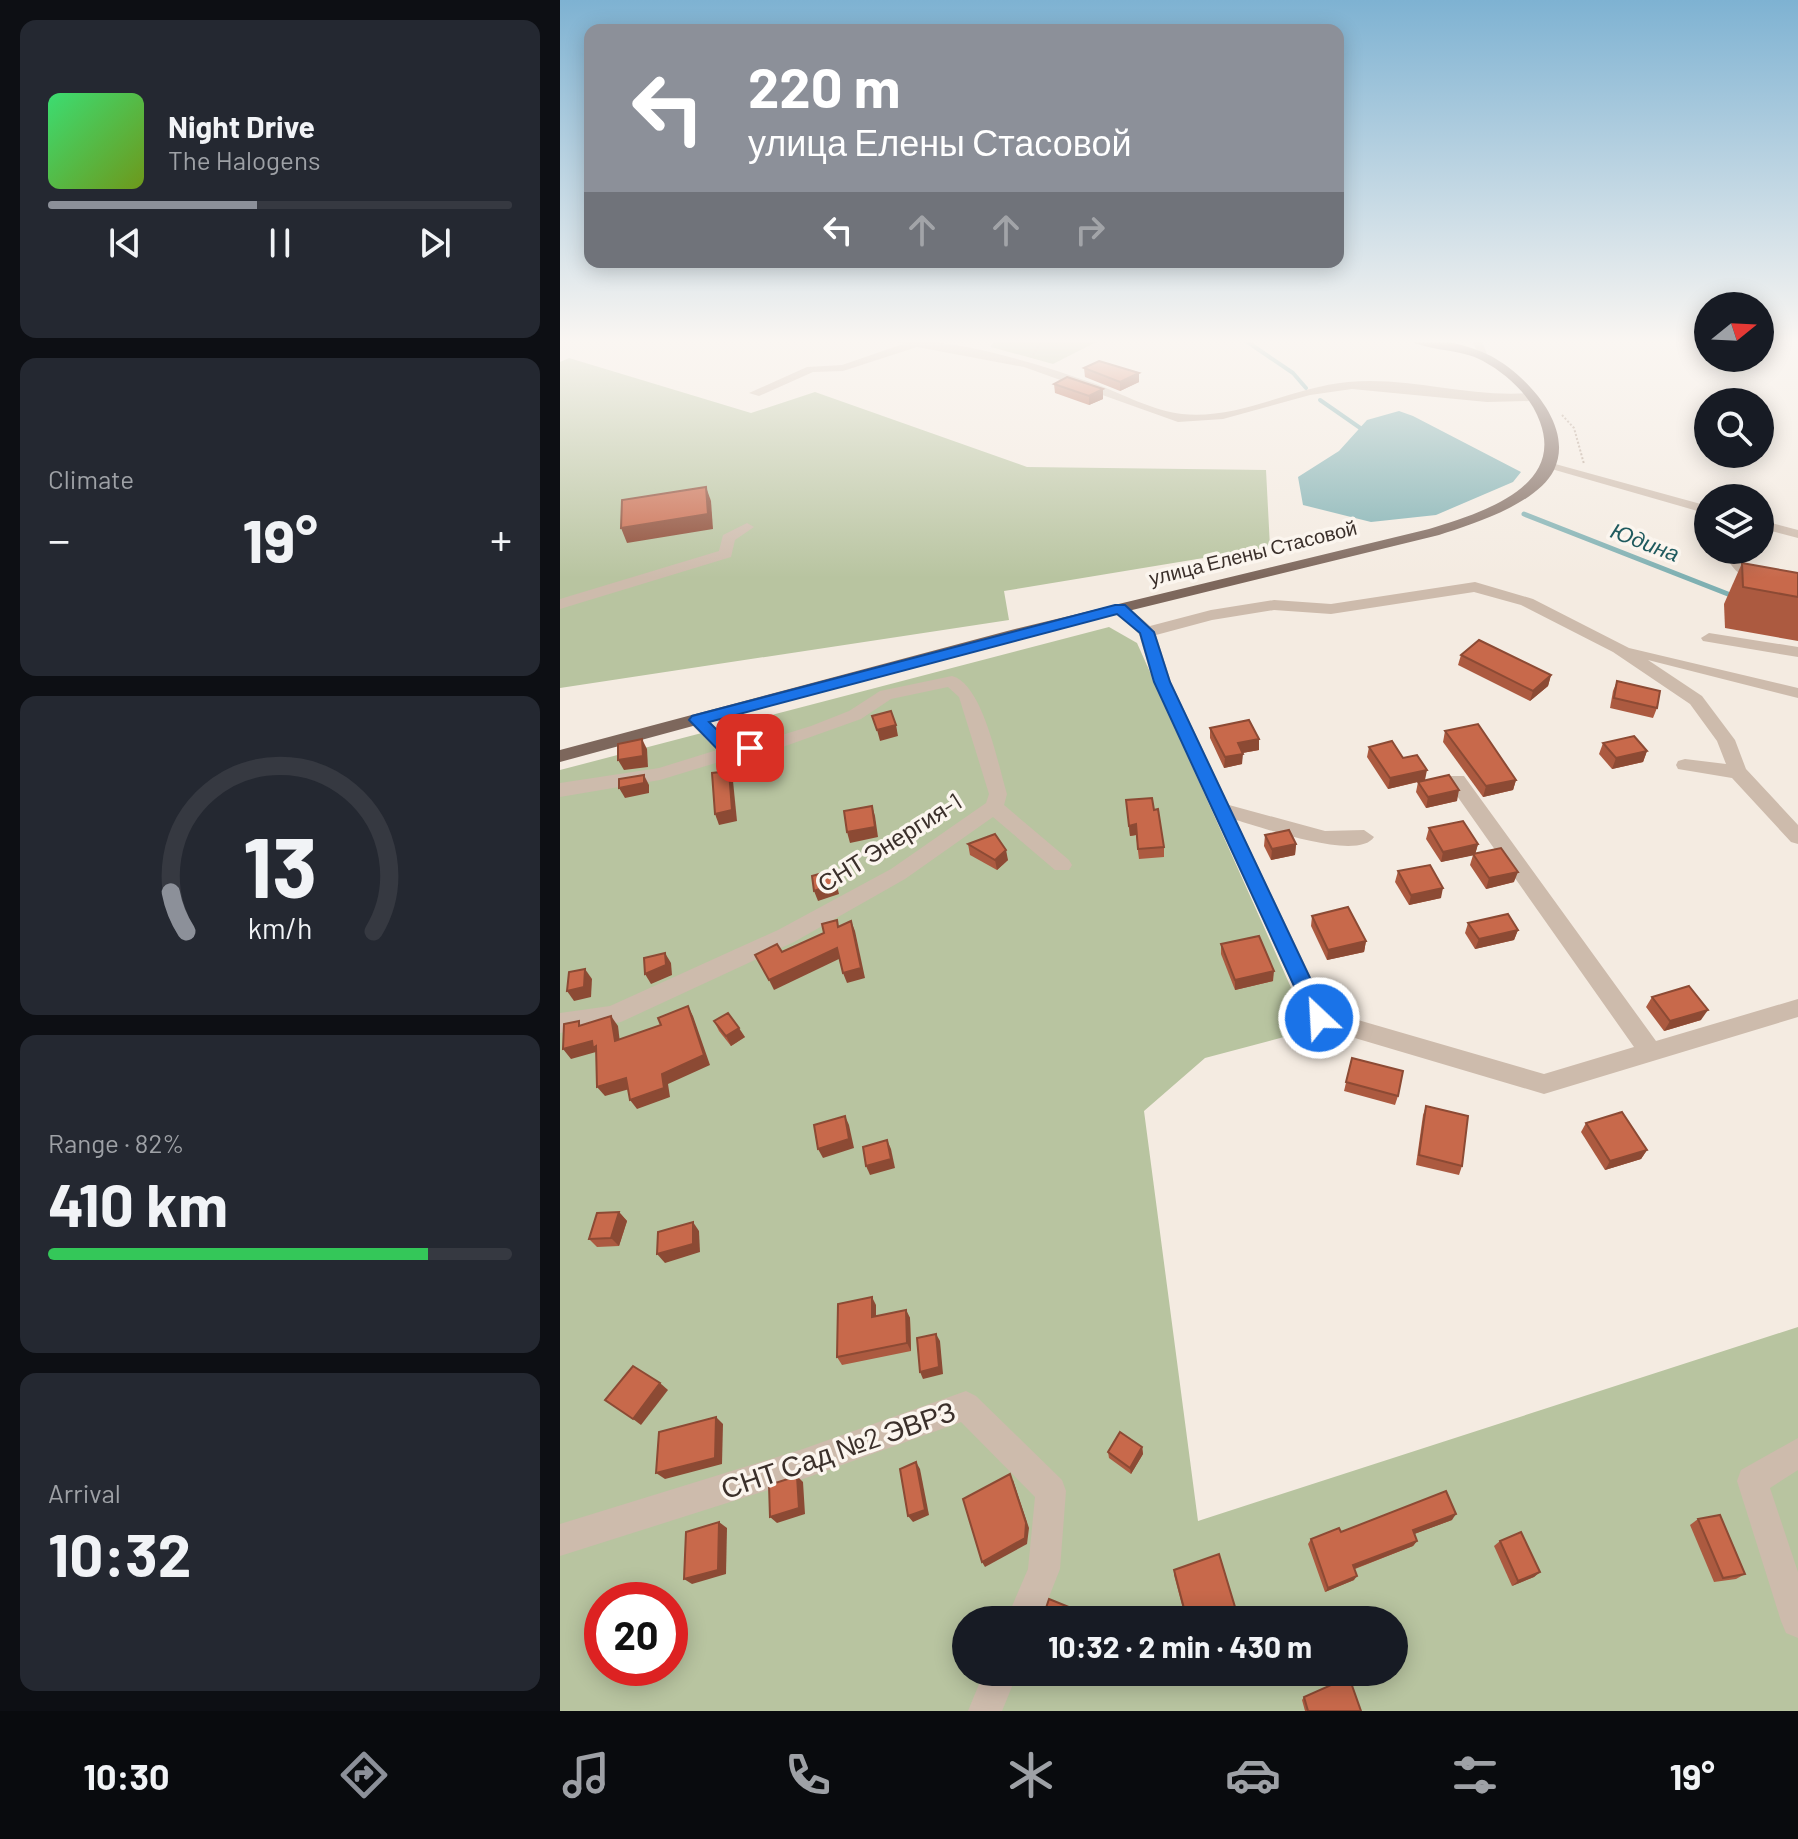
<!DOCTYPE html>
<html lang="en">
<head>
<meta charset="utf-8">
<style>
	:root { --surface:#171b24; --page:#242831; --text:#f1f3f6; --muted:#9ea1a6; --line:#363941; --accent:#8c9099 }
	body { margin:0; font-family:Barlow,sans-serif; background:var(--page); color:var(--text); height:100vh; display:flex; flex-direction:column; font-size:30px; white-space:nowrap }
	* { box-sizing:border-box; margin:0 }
	p { font-size:26px; color:var(--muted) }
	.icon { flex:none; width:44px; height:44px; fill:none; stroke:currentColor; stroke-width:2; stroke-linecap:round; stroke-linejoin:round }
	.map { position:relative; flex:1; overflow:hidden }
	.sheet { display:flex; flex-direction:column; gap:20px; padding:20px; background:#0d0f14; width:560px }
	.sheet>* { flex:none }
	.guide { position:absolute; left:24px; top:24px; width:760px; height:244px; border-radius:16px; box-shadow:0 4px 20px #0003; background:#8c9099; color:#fff; overflow:hidden }
	.needle { width:52px; rotate:72deg }
	.buttons { position:absolute; left:1134px; top:292px; display:grid; gap:16px }
	.buttons a { display:grid; place-items:center; width:80px; height:80px; border-radius:50%; background:var(--surface); box-shadow:0 4px 20px #0003; font-size:40px }
	.speed { position:absolute; left:24px; top:1582px; display:flex; gap:16px; font-size:40px; font-weight:700; text-align:center }
	.speed>* { display:grid; place-content:center; width:104px; height:104px; border-radius:50%; background:var(--surface); box-shadow:0 4px 20px #0003; line-height:1 }
	.speed .limit { border:12px solid #d22; background:#fff; color:#111 }
	.pin { position:absolute; display:grid; place-items:center; width:68px; height:68px; color:#fff; margin:-34px; border-radius:16px; box-shadow:0 4px 12px #0006 }
	.me { position:absolute; width:88px; margin:-44px; rotate:335deg; stroke-linejoin:round; filter:drop-shadow(0 0 6px #0008) }
	.turn { display:flex; align-items:center; gap:28px; height:168px; padding:0 32px; font-size:36px }
	.turn .icon { width:104px; height:104px; stroke-width:2.5 }
	.turn b { display:block; font-size:56px; line-height:68px }
	.lanes { display:flex; align-items:center; height:76px; padding:0 32px; background:#0003; justify-content:center; gap:40px; direction:ltr }
	.lanes .off { opacity:.35 }
	.big { font-size:60px; font-weight:700; line-height:1.1 }
	.sheet .card { flex:1; display:flex; flex-direction:column; justify-content:center; gap:12px; min-width:0; padding:0 28px; border-radius:16px; background:var(--page) }
	.sheet .dial { align-items:center; gap:0 }
	.dial svg { height:208px; overflow:visible; fill:none; stroke:var(--line); stroke-width:7; stroke-linecap:round; text-anchor:middle }
	.dial text { fill:var(--text); stroke:none }
	.song { display:flex; align-items:center; gap:24px }
	.cover { width:96px; height:96px; border-radius:12px; background:linear-gradient(135deg,hsl(140 70% 55%),hsl(80 70% 35%)) }
	.played { height:8px; border-radius:4px; background:linear-gradient(90deg,var(--accent) 45%,var(--line) 45%) }
	.keys { display:flex; justify-content:space-around; direction:ltr }
	.heat { display:flex; justify-content:space-between; align-items:center; font-size:44px; direction:ltr }
	.charge { height:12px; border-radius:6px; background:linear-gradient(90deg,#34c759 82%,var(--line) 0) }
	.trip { position:absolute; left:392px; top:1606px; width:456px; height:80px; border-radius:40px; background:var(--surface); box-shadow:0 4px 20px #0003; font-weight:700; line-height:80px; text-align:center }
	.dock { display:flex; height:128px; justify-content:space-around; align-items:center; background:#090b0e; color:var(--muted) }
	.dock .icon { width:56px; height:56px }
	.dock .selected { color:var(--accent) }
	.dock b { font-size:36px; color:var(--text) }
	main { display:flex; flex:1; min-height:0 }
	.map>svg:first-child { display:block }
</style>
</head>
<body>
<main>
<section class="sheet">
<div class="card">
<div class="song"><i class="cover"></i><div><b>Night Drive</b><p>The Halogens</p></div></div>
<div class="played"></div>
<div class="keys"><svg class="icon" aria-label="previous" viewBox="0 0 24 24"><path d="M18 5L8 12l10 7zM5 5v14"/></svg><svg class="icon" aria-label="pause" viewBox="0 0 24 24"><path d="M8 5v14M16 5v14"/></svg><svg class="icon" aria-label="next" viewBox="0 0 24 24"><path d="M6 5l10 7-10 7zM19 5v14"/></svg></div>
</div>
<div class="card"><p>Climate</p>
<div class="heat"><a>−</a><b class="big">19°</b><a>+</a></div>
</div>
<div class="card dial"><svg viewBox="0 0 100 80">
<path d="M14 69A42 42 0 1 1 86 69"/>
<path d="M14 69A42 42 0 0 1 8 54" stroke="#8c9099"/>
<text x="50" y="56" font-size="32" font-weight="700">13</text>
<text x="50" y="72" font-size="11">km/h</text>
</svg></div>
<div class="card"><p>Range · 82%</p><b class="big">410 km</b><div class="charge"></div></div>
<div class="card"><p>Arrival</p><b class="big">10:32</b></div>
</section>
<div class="map">
<svg width="1238" height="1711" viewBox="0 0 1238 1711">
	<rect width="100%" height="100%" fill="#f4ebe1"/>
	<g fill="#b8c4a0" fill-rule="evenodd">
		<path d="M434,339H542L493,364L431,347Z"/>
		<path d="M9,358L191,413L255,392L467,467L706,470L710,547L444,591L449,620L0,688V362Z"/>
		<path d="M549,627L577,643L750,1030L645,1058L584,1111L638,1521L1238,1327V1711H0V770ZM42,1600H110V1668H42ZM406,1620H834V1672H406Z"/>
	</g>
	<path fill="#7fb0b2" d="M839,411L853,416L961,472L953,482L876,515L811,522L743,505L738,477L779,451L807,420Z"/>
	<g fill="none" stroke-linecap="round" stroke-linejoin="round">
		<g stroke="#7fb0b2" stroke-width="4">
			<path d="M683,339L733,373L746,388"/>
			<path d="M760,400L806,432"/>
		</g>
		<path stroke="#7fb0b2" stroke-width="5" d="M964,514L1173,596"/>
		<g stroke="#b9a596" stroke-width="2" stroke-dasharray="2 2" stroke-linecap="butt">
			<path d="M473,355L483,339"/>
			<path d="M1002,415L1014,428L1024,464"/>
		</g>
		<g fill="#cdbbac" fill-rule="evenodd">
			<path d="M329,339C398,339 470,361 536,384C562,394 594,411 622,414C678,420 733,387 788,382C849,376 909,398 970,393L976,397L970,401L927,402L792,389L750,395L663,419L618,422L464,367L357,347L283,371L253,372L199,396L189,393L247,367L282,365L343,344Z"/>
			<path d="M911,339H921L929,359H921Z"/>
			<path d="M988,462L1148,506V514L988,468Z"/>
			<path d="M1200,520L1238,530V538L1200,528Z"/>
			<path d="M187,523L194,527L175,540L171,557L0,609V599L159,551L163,535Z"/>
			<path d="M1163,550H1177C1188,576 1212,579 1238,583V593C1206,587 1176,584 1163,550Z"/>
			<path d="M915,582L973,599L1069,648L1238,688V698L1088,660L1142,696L1175,740L1186,769L1238,825V844L1231,842L1172,778L1118,769L1116,765L1118,761L1125,759L1166,764L1157,741L1130,704L1053,652L961,605L914,592L771,614L714,610L652,620L596,635L611,682L669,805L765,831L804,830L814,837C798,862 701,827 676,820L767,1011L984,1074L1074,1047L890,786L888,781L890,776H904L1096,1041L1238,999V1017L984,1094L751,1025L593,682L579,634L552,608L554,605H566L590,626L651,610L714,600L771,604Z"/>
			<path d="M1149,633L1238,647V657L1143,641L1141,638Z"/>
			<path d="M392,676C423,684 438,765 447,794L444,805L509,860L512,865L509,870H495L433,817L345,879L234,942L61,1022L0,1033V1013L50,1006L218,930L331,869L426,803L429,794L399,697L388,687L331,699L301,719L217,749L172,758L100,780L0,797V783L99,768L157,750L131,724L128,720L131,716H143L174,745L209,739L251,726L289,711L320,691Z"/>
			<path d="M406,1391L416,1396L502,1480L506,1491L500,1569L480,1620H446L468,1569L475,1497L401,1422L243,1479L0,1556V1524L243,1449Z"/>
			<path d="M1238,1438V1470L1210,1488L1238,1572V1638L1226,1633L1221,1621L1177,1481L1181,1470Z"/>
			<path d="M424,1672H458L442,1711H408Z"/>
		</g>
		<path fill="#7d675c" fill-rule="evenodd" d="M847,339C875,338 906,343 931,356C966,375 1015,426 994,470C977,504 913,524 879,535L462,637L0,762V750L451,630L869,529C917,514 1005,489 980,422C971,396 947,374 923,361C900,348 868,352 847,339Z"/>
	</g>
	<g fill="#ac5a40">
		<path d="M524,368L579,373V382L560,391L525,377Z"/>
		<path d="M494,384L543,399L529,405L495,393Z"/>
		<path d="M1182,563L1238,573V641L1165,628L1164,604Z"/>
		<path d="M901,655L991,675L988,686L970,701L898,665Z"/>
		<path d="M1057,681L1097,708L1093,718L1050,708L1053,691Z"/>
		<path d="M650,728L699,750L682,753V764L664,768L650,738Z"/>
		<path d="M885,731L956,780L953,790L923,797L883,742Z"/>
		<path d="M1043,743L1087,751L1083,762L1052,769L1039,754Z"/>
		<path d="M809,747L843,758L865,780L897,801L866,808L856,792L858,782L828,789L807,757Z"/>
		<path d="M566,800L604,847V857L579,859L576,835L570,836Z"/>
		<path d="M869,828L918,844L915,854L954,882L926,889L910,865L913,855L881,862L866,839Z"/>
		<path d="M705,835L736,844L735,855L711,860L704,846Z"/>
		<path d="M408,844L448,860L437,870L410,855Z"/>
		<path d="M838,871L881,898L849,905L835,882Z"/>
		<path d="M752,916L806,941L804,952L767,960L751,926Z"/>
		<path d="M908,923L958,930L954,940L915,949L905,933Z"/>
		<path d="M661,944L713,981L675,990L661,954Z"/>
		<path d="M1092,997L1141,1020L1104,1031L1086,1007Z"/>
		<path d="M154,1021L185,1037L171,1046L159,1031Z"/>
		<path d="M792,1058L838,1096L835,1105L784,1091Z"/>
		<path d="M866,1106L902,1166L899,1175L856,1165L863,1115Z"/>
		<path d="M1026,1123L1087,1150L1081,1159L1045,1170L1021,1132Z"/>
		<path d="M59,1212L67,1221L59,1246L37,1247L29,1239Z"/>
		<path d="M316,1305V1316L346,1310L350,1318L351,1351L282,1365L277,1357Z"/>
		<path d="M582,1447L583,1454L571,1474L549,1458L548,1452Z"/>
		<path d="M1138,1519L1185,1574L1176,1579L1154,1582L1130,1525Z"/>
		<path d="M892,1520L854,1534L857,1541L853,1546L795,1569L794,1580L765,1592L748,1544L751,1539L781,1532Z"/>
		<path d="M940,1541L980,1572L974,1577L952,1586L934,1546Z"/>
		<path d="M614,1570L674,1611L650,1620H626L614,1575Z"/>
		<path d="M744,1697L801,1711H745L742,1700Z"/>
	</g>
	<g fill="#8c4a34">
		<path d="M579,373V382L560,391V382Z"/>
		<path d="M543,389V399L529,405V396Z"/>
		<path d="M146,487L151,501L153,529L67,543L61,528Z"/>
		<path d="M991,675L988,686L970,701L973,691Z"/>
		<path d="M336,725L338,736L320,741L317,730Z"/>
		<path d="M82,739L87,749L88,767L64,770L58,760Z"/>
		<path d="M699,739V750L677,754L678,743Z"/>
		<path d="M1087,751L1083,762L1052,769L1056,758Z"/>
		<path d="M683,754L682,764L664,768L665,757Z"/>
		<path d="M867,770L865,780L828,789L830,778Z"/>
		<path d="M169,771L173,781L177,821L159,825L155,814Z"/>
		<path d="M84,775L89,785V793L65,798L59,788Z"/>
		<path d="M956,780L953,790L923,797L926,786Z"/>
		<path d="M899,790L897,801L866,808L868,797Z"/>
		<path d="M312,806L315,816L318,837L290,843L287,832Z"/>
		<path d="M576,824V835L570,836L569,826Z"/>
		<path d="M736,844L735,855L711,860L712,849Z"/>
		<path d="M918,844L915,855L881,862L883,852Z"/>
		<path d="M446,850L448,860L437,870L435,860Z"/>
		<path d="M273,870L279,894L258,901L254,891Z"/>
		<path d="M958,872L954,882L926,889L929,878Z"/>
		<path d="M883,888L881,898L849,905L851,895Z"/>
		<path d="M291,921L295,931L305,978L287,983L283,973Z"/>
		<path d="M958,930L954,940L915,949L919,939Z"/>
		<path d="M806,941L804,952L767,960L768,950Z"/>
		<path d="M277,948L281,958L214,990L209,980Z"/>
		<path d="M105,953L111,963L112,975L91,984L85,974Z"/>
		<path d="M25,969L32,979L31,997L14,1001L7,991Z"/>
		<path d="M714,971L713,981L675,990V980Z"/>
		<path d="M128,1006L133,1016L150,1065L108,1084L110,1097L77,1109L70,1100L102,1074Z"/>
		<path d="M1148,1010L1141,1020L1104,1031L1110,1021Z"/>
		<path d="M51,1016L58,1026L61,1051L55,1041Z"/>
		<path d="M179,1028L185,1037L171,1046L166,1036Z"/>
		<path d="M32,1041L43,1056L40,1057L36,1052L11,1059L3,1049Z"/>
		<path d="M66,1078L73,1088L45,1096L37,1087Z"/>
		<path d="M285,1116L289,1125L294,1148L263,1158L258,1149Z"/>
		<path d="M327,1140L331,1149L335,1168L310,1175L306,1166Z"/>
		<path d="M1087,1150L1081,1159L1045,1170L1050,1161Z"/>
		<path d="M59,1212L67,1221L59,1246L51,1238Z"/>
		<path d="M133,1222L139,1231L140,1252L105,1263L97,1254Z"/>
		<path d="M312,1297L316,1305V1325L312,1317Z"/>
		<path d="M346,1310L350,1318L351,1351L347,1343Z"/>
		<path d="M376,1334L380,1341L383,1374L363,1379L360,1372Z"/>
		<path d="M100,1383L108,1390L81,1425L73,1419Z"/>
		<path d="M156,1417L163,1424L162,1464L105,1479L96,1473Z"/>
		<path d="M582,1447L583,1454L571,1474L570,1468Z"/>
		<path d="M356,1462L360,1469L369,1515L353,1522L348,1516Z"/>
		<path d="M237,1476L243,1482L245,1514L217,1523L210,1517Z"/>
		<path d="M453,1480L469,1528L467,1544L425,1567L422,1562Z"/>
		<path d="M896,1514L892,1520L849,1536L853,1530Z"/>
		<path d="M159,1522L167,1528L166,1574L132,1584L124,1579Z"/>
		<path d="M857,1541L853,1546L791,1570L793,1565Z"/>
		<path d="M980,1572L974,1577L952,1586L958,1581Z"/>
		<path d="M797,1576L794,1580L765,1592L768,1588Z"/>
		<path d="M675,1607L674,1611L650,1620H639Z"/>
		<path d="M514,1609L516,1613L514,1620H511Z"/>
	</g>
	<g fill="#c8694b" stroke="#8c4a34" stroke-width="2">
		<path d="M539,361L579,373L560,382L524,368Z"/>
		<path d="M507,377L543,389L529,396L494,384Z"/>
		<path d="M146,487L148,514L61,528L62,500Z"/>
		<path d="M1182,563L1238,573V597L1183,587Z"/>
		<path d="M919,640L991,675L973,691L901,655Z"/>
		<path d="M1057,681L1100,691L1097,708L1054,698Z"/>
		<path d="M331,711L336,725L317,730L312,716Z"/>
		<path d="M689,720L699,739L678,743L683,754L665,757L650,728Z"/>
		<path d="M918,724L956,780L926,786L885,731Z"/>
		<path d="M1074,736L1087,751L1056,758L1043,743Z"/>
		<path d="M82,739L83,756L58,760V744Z"/>
		<path d="M832,741L843,758L857,755L867,770L830,778L809,747Z"/>
		<path d="M169,771L172,810L155,814L152,773Z"/>
		<path d="M84,775V783L59,788V779Z"/>
		<path d="M889,775L899,790L868,797L858,782Z"/>
		<path d="M592,798L594,810L598,809L604,847L578,849L576,824L569,826L566,800Z"/>
		<path d="M312,806L315,827L287,832L284,811Z"/>
		<path d="M903,821L918,844L883,852L869,828Z"/>
		<path d="M729,830L736,844L712,849L705,835Z"/>
		<path d="M435,834L446,850L435,860L408,844Z"/>
		<path d="M941,848L958,872L929,878L913,854Z"/>
		<path d="M870,865L883,888L851,895L838,871Z"/>
		<path d="M273,870L276,883L254,891L252,876Z"/>
		<path d="M788,907L806,941L768,950L752,916Z"/>
		<path d="M948,914L958,930L919,939L908,923Z"/>
		<path d="M277,920L278,927L291,921L301,968L283,973L277,948L209,980L195,955L217,944L222,952L264,933L262,924Z"/>
		<path d="M699,936L714,971L675,980L661,944Z"/>
		<path d="M105,953L106,965L85,974L84,958Z"/>
		<path d="M25,969L24,987L7,991L9,972Z"/>
		<path d="M1129,986L1148,1010L1110,1021L1092,997Z"/>
		<path d="M128,1006L144,1055L102,1074L104,1088L70,1100L66,1078L37,1087L36,1046L33,1048L32,1041L3,1049L4,1024L19,1021V1026L51,1016L55,1041L101,1025L98,1018Z"/>
		<path d="M168,1013L179,1028L166,1036L154,1021Z"/>
		<path d="M792,1058L843,1071L838,1096L786,1082Z"/>
		<path d="M866,1106L908,1116L902,1166L859,1155Z"/>
		<path d="M1062,1112L1087,1150L1050,1161L1026,1123Z"/>
		<path d="M285,1116L289,1139L258,1149L254,1125Z"/>
		<path d="M327,1140L331,1159L306,1166L303,1147Z"/>
		<path d="M59,1212L51,1238L29,1239L37,1213Z"/>
		<path d="M133,1222V1244L97,1254L98,1232Z"/>
		<path d="M312,1297V1317L346,1310L347,1343L277,1357L278,1304Z"/>
		<path d="M376,1334L379,1367L360,1372L357,1338Z"/>
		<path d="M73,1366L100,1383L73,1419L45,1400Z"/>
		<path d="M156,1417L155,1458L96,1473L99,1432Z"/>
		<path d="M560,1432L582,1447L570,1468L548,1452Z"/>
		<path d="M356,1462L365,1510L348,1516L340,1469Z"/>
		<path d="M450,1474L466,1523L465,1538L422,1562L403,1499Z"/>
		<path d="M237,1476L239,1508L210,1517L209,1485Z"/>
		<path d="M886,1491L896,1514L853,1530L857,1541L793,1565L797,1576L768,1588L751,1539L779,1528L781,1532Z"/>
		<path d="M1160,1515L1185,1574L1163,1578L1138,1519Z"/>
		<path d="M159,1522L158,1570L124,1579L126,1532Z"/>
		<path d="M961,1532L980,1572L958,1581L940,1541Z"/>
		<path d="M659,1554L675,1607L639,1620H627L614,1570Z"/>
		<path d="M489,1599L514,1609L511,1620H482Z"/>
		<path d="M560,1611L562,1620H536Z"/>
		<path d="M789,1677L801,1711H748L744,1697Z"/>
	</g>
	<linearGradient id="sky" x2="0" y2="1"><stop stop-color="#7eb2d2"/><stop offset="0.59" stop-color="#faf6f2"/><stop offset="1" stop-color="#faf6f2" stop-opacity="0"/></linearGradient>
	<rect width="1238" height="578" fill="url(#sky)"/>
	<path fill="#1a73e8" stroke="#114b97" stroke-width="2" d="M555,605H565L594,632L610,682L769,1018L766,1025H752L594,682L580,633L557,614L149,722L173,746L196,744L199,748L190,754L164,756L129,720L132,716Z"/>
	<g text-anchor="middle" stroke-width="7" stroke-linejoin="round" paint-order="stroke">
		<g font-size="20" fill="#3b302b" stroke="#fbf5ee">
			<text transform="translate(693 553) rotate(-14)" y="7">улица Елены Стасовой</text>
		</g>
		<g font-size="22" font-style="italic" fill="#1f5a5e" stroke="#fbf5ee">
			<text transform="translate(1085 542) rotate(21)" y="8">Юдина</text>
		</g>
		<g font-size="24" fill="#3b302b" stroke="#fbf5ee">
			<text transform="translate(330 843) rotate(-32)" y="8">СНТ Энергия-1</text>
		</g>
		<g font-size="28" fill="#3b302b" stroke="#fbf5ee">
			<text transform="translate(278 1450) rotate(-19)" y="10">СНТ Сад №2 ЭВРЗ</text>
		</g>
	</g>
</svg>
<div class="buttons">
<a><svg class="needle" viewBox="-14 -14 28 28"><path d="M0-13l5 13h-10z" fill="#e53935"/><path d="M0 13l5-13h-10z" fill="#9ea1a6"/></svg></a>
<a><svg class="icon" aria-label="search" viewBox="0 0 24 24"><circle cx="10" cy="10" r="6"/><path d="M15 15l6 6"/></svg></a>
<a><svg class="icon" aria-label="layers" viewBox="0 0 24 24"><path d="M12 4l9 5-9 5-9-5zM3 14l9 5 9-5"/></svg></a>
</div>
<div class="speed"><div class="limit">20</div></div>
<div class="pin" style="left:190px;top:748px;background:#d93025"><svg class="icon" aria-label="arrive" viewBox="0 0 24 24"><path d="M6 21V4h12l-3 4 3 4H6"/></svg></div>
<svg class="me" style="left:759px;top:1018px" viewBox="-20 -20 40 40"><circle r="17" fill="#1a73e8" stroke="#fff" stroke-width="3"/><path d="M0-11L8 9 0 5-8 9z" fill="#fff"/></svg>
<div class="trip">10:32 · 2 min · 430 m</div>
<div class="guide">
<div class="turn"><svg class="icon" aria-label="left" viewBox="0 0 24 24"><path d="M17 20v-9H6M10 6l-5 5 5 5"/></svg><div><b>220 m</b>улица Елены Стасовой</div></div>
<div class="lanes"><svg class="icon" aria-label="left" viewBox="0 0 24 24"><path d="M17 20v-9H6M10 6l-5 5 5 5"/></svg><svg class="icon off" aria-label="ahead" viewBox="0 0 24 24"><path d="M12 20V5M6 11l6-6 6 6"/></svg><svg class="icon off" aria-label="ahead" viewBox="0 0 24 24"><path d="M12 20V5M6 11l6-6 6 6"/></svg><svg class="icon off" aria-label="right" viewBox="0 0 24 24"><path d="M7 20v-9h11M14 6l5 5-5 5"/></svg></div>
</div>
</div>
</main>
<nav class="dock">
<b>10:30</b>
<svg class="icon selected" aria-label="directions" viewBox="0 0 24 24"><path d="M12 3l9 9-9 9-9-9zM9 14v-3h6M13 9l2 2-2 2"/></svg>
<svg class="icon" aria-label="music" viewBox="0 0 24 24"><path d="M9 18V5l10-2v13"/><circle cx="6" cy="18" r="3"/><circle cx="16" cy="16" r="3"/></svg>
<svg class="icon" aria-label="phone" viewBox="0 0 24 24"><path d="M5 4h4l2 5-3 2q2 4 5 5l2-3 5 2v4C11 20 4 13 5 4z"/></svg>
<svg class="icon" aria-label="climate" viewBox="0 0 24 24"><path d="M12 3v18M4 7l16 10M4 17L20 7"/></svg>
<svg class="icon" aria-label="car" viewBox="0 0 24 24"><path d="M5 17H2v-5l4-1 3-4h7l3 4 3 1v5h-3M9 17h6M6 11h13"/><circle cx="7" cy="17" r="2"/><circle cx="17" cy="17" r="2"/></svg>
<svg class="icon" aria-label="filters" viewBox="0 0 24 24"><path d="M4 7h16M4 17h16"/><circle cx="9" cy="7" r="2"/><circle cx="15" cy="17" r="2"/></svg>
<b>19°</b>
</nav>
</body>
</html>
